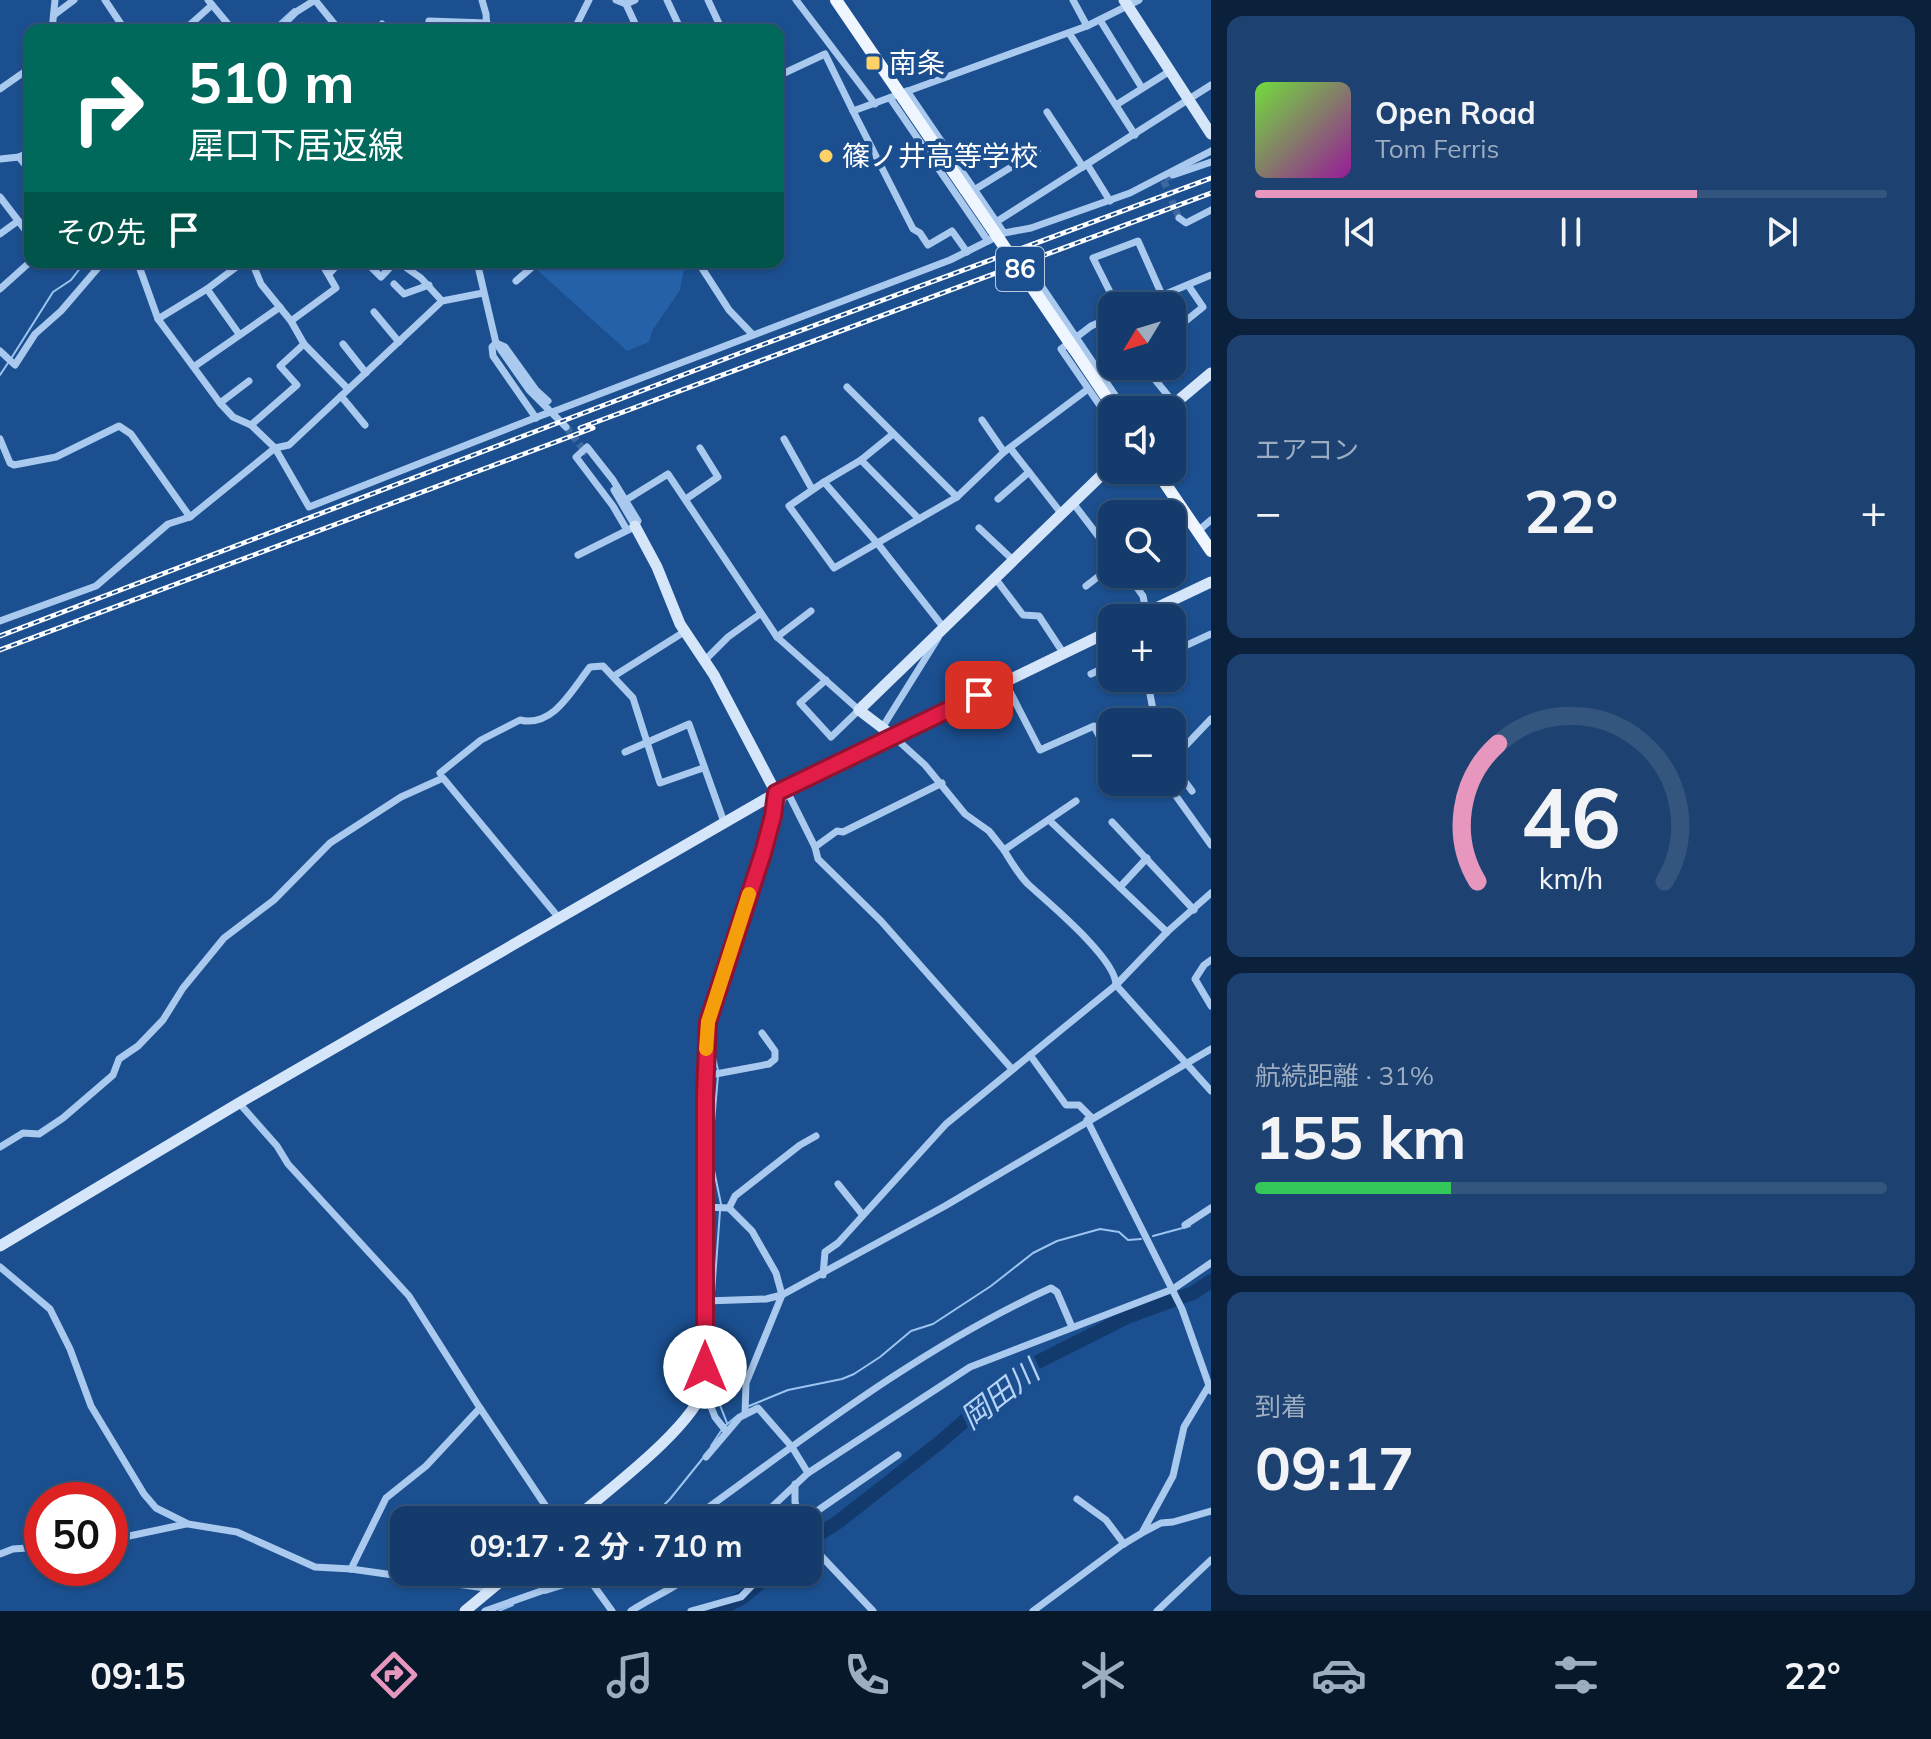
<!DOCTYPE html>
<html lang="ja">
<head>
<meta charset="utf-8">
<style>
	:root { --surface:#143b6b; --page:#1d4271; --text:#f1f3f6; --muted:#9dadc1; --line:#33557e; --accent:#e797bd }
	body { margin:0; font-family:Mulish,"Noto Sans JP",sans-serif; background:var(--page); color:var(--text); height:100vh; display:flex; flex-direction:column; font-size:30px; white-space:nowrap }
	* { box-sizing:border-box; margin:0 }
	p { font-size:26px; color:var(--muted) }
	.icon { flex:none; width:44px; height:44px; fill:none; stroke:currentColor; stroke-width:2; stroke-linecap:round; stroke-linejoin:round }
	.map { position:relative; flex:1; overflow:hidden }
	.panel { display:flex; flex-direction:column; gap:16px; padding:16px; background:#0b203b; width:720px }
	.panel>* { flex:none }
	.hud { position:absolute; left:24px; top:24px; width:760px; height:244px; border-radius:16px; box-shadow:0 2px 6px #0004,0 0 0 2px var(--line); background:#00695c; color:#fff; overflow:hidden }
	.needle { width:52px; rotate:232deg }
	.buttons { position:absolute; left:1098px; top:292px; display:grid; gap:16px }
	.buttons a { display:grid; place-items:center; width:88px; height:88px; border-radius:16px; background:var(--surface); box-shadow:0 2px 6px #0004,0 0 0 2px var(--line); font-size:40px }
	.speed { position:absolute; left:24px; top:1482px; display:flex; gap:16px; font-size:40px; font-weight:700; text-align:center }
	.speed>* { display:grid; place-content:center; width:104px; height:104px; border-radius:50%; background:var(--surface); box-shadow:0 2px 6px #0004,0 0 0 2px var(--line); line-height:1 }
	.speed .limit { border:12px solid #d22; background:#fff; color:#111 }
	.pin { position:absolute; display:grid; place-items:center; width:68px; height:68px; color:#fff; margin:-34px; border-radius:16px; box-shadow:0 4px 12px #0006 }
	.me { position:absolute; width:88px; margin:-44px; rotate:0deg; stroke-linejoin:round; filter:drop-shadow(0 0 6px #0008) }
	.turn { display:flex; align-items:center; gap:28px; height:168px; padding:0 32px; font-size:36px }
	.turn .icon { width:104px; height:104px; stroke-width:2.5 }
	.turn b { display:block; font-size:56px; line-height:68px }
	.then { display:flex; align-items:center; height:76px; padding:0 32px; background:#0003; gap:16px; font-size:30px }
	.big { font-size:60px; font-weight:700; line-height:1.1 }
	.panel .card { flex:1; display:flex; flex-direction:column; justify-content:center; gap:12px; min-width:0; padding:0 28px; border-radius:16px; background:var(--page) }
	.panel .dial { align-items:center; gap:0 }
	.dial svg { height:208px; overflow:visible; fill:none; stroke:var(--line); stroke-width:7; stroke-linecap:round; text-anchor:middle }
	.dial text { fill:var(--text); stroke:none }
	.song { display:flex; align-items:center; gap:24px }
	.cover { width:96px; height:96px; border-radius:12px; background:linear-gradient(135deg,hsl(100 70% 55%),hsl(300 70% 35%)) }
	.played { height:8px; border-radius:4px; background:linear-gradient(90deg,var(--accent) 70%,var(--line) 70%) }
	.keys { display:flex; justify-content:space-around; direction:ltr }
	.heat { display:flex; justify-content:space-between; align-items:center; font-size:44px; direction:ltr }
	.charge { height:12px; border-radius:6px; background:linear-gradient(90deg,#34c759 31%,var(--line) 0) }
	.trip { position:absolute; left:390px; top:1506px; width:432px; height:80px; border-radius:16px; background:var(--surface); box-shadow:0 2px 6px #0004,0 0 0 2px var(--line); font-weight:700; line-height:80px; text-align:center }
	.tab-bar { display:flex; height:128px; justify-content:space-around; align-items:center; background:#08182b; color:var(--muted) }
	.tab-bar .icon { width:56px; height:56px }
	.tab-bar .on { color:var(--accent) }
	.tab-bar b { font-size:36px; color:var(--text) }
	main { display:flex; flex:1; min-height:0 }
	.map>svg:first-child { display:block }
</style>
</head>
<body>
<main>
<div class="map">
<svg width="1211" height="1611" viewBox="0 0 1211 1611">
	<rect width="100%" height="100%" fill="#1b4f8f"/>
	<path fill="#2461a8" d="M543,262H685L680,290L652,331L649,342L627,351L535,268Z"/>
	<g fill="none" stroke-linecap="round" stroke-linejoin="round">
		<g stroke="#9cc4f0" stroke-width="2">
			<path d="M271,30L294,9"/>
			<path d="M12,357L53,292L71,280L85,262"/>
			<path d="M0,375L8,363"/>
			<path d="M767,859L785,799"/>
			<path d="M723,992L738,949"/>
			<path d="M714,1023L720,1002"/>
			<path d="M712,1045L718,1070"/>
			<path d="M718,1076L711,1156L721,1204"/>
			<path d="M1153,1236L1190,1226"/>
			<path d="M714,1293L720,1211"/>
			<path d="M714,1306V1390L727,1423"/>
			<path d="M749,1406L788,1390L842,1379L854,1374L880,1357L911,1331L933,1324L991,1286L1033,1253L1057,1241L1100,1229L1119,1232L1128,1240L1141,1239"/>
			<path d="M725,1426L738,1415"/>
			<path d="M711,1446L721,1431"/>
			<path d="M649,1520L670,1499L703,1458"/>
			<path d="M545,1593L571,1585L583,1576"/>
			<path d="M499,1611L513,1605"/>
		</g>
		<g stroke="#123a6d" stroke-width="14">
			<path d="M808,1541L838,1522L939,1443L1026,1368L1127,1317L1193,1293L1211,1281"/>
			<path d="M716,1611L742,1598L773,1572"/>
		</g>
		<g stroke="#3d69a0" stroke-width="7" stroke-dasharray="7 3.5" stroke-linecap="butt">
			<path d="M1171,176L1163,179L1179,218"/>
			<path d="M566,427L587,454"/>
		</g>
		<g stroke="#a9c9ee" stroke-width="7">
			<path d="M105,0L125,30"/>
			<path d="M208,0L233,30"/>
			<path d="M482,0L486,14L487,30"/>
			<path d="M616,0L626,4L635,0"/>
			<path d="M667,0L681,30"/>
			<path d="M708,0L722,30"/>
			<path d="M796,0L875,104"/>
			<path d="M1073,0L1087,26"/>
			<path d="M626,4L638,30"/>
			<path d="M54,15L74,0"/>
			<path d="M1100,20L1142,88"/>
			<path d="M52,30L55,0"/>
			<path d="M184,30L212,5"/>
			<path d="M278,30L296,12L315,0L336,26"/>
			<path d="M376,30L382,24"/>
			<path d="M428,30L429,21L487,23"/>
			<path d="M574,30L589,0"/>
			<path d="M1069,33L1135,135"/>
			<path d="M778,76L825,54L853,111L1087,26L1139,0"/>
			<path d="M0,89L30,68"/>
			<path d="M907,91L1004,233"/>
			<path d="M890,98L988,241"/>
			<path d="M1116,105L1170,71"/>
			<path d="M853,111L913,229L920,233L928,245L952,231L967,252"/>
			<path d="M1047,112L1083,167"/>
			<path d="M19,157L30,171"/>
			<path d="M0,159L19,157L30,152"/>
			<path d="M1087,164L1110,201"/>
			<path d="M1173,175L1211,162"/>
			<path d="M974,190L1037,151"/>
			<path d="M0,197L30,236"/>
			<path d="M1179,218L1186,223L1211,210"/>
			<path d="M996,222L1211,85"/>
			<path d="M0,234L18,221"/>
			<path d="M134,262L140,269L158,319L220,403L233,417L251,425L275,448L309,507L545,414"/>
			<path d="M252,262L261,284L291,321L304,344L348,389"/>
			<path d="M366,262L381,277L395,262"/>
			<path d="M398,262L421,278L442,301"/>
			<path d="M477,262L496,343L529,390L566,427"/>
			<path d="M698,262L729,310L752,334"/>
			<path d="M329,274L340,262"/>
			<path d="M516,281L538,262"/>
			<path d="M1038,281L1125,410"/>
			<path d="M394,284L404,294L429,285"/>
			<path d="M0,289L30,262"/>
			<path d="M207,289L239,334"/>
			<path d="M1117,306L1093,258L1138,241L1162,295"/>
			<path d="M1137,306L1211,275"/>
			<path d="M374,312L399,342"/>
			<path d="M1112,317L1091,326L1061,349L1112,423"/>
			<path d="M158,319L207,289L243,262"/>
			<path d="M291,321L336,288L321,262"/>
			<path d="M1172,332L1203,307L1188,285"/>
			<path d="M343,344L366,373"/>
			<path d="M0,351L15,365L35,334L61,311L103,262"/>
			<path d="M195,366L280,307"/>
			<path d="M1144,366L1174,403"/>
			<path d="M847,387L957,497"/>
			<path d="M341,396L365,425"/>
			<path d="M220,403L249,381"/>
			<path d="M555,411L950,260L1004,233L1031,228L1130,193L1211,151"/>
			<path d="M536,418L493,356L492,347L496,343L505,347L536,390L548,401"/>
			<path d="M982,420L1004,452"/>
			<path d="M251,425L297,385L280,366L304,344"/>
			<path d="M0,439L10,463L14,465L56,457L119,426L131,434L190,517"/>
			<path d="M784,439L812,489"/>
			<path d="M1011,449L1061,513"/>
			<path d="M861,460L919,519"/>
			<path d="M824,482L861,460L893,434"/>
			<path d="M614,490L635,526"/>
			<path d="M686,499L718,477L700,448"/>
			<path d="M998,499L1029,472"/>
			<path d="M626,500L668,474L777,637L859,710L831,737L800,703L826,680"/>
			<path d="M1073,503L1112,554"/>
			<path d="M979,528L1013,560"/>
			<path d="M627,530L613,506L576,457L587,447L613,480L638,521L635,526"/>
			<path d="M1198,531L1211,520"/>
			<path d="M578,555L630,529"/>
			<path d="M1127,574L1143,596L1147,616"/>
			<path d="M995,578L1023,615L1039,616L1064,654"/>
			<path d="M1086,586L1112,566"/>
			<path d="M0,621L96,586L168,524L190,517L275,448L289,445L442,301L483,293"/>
			<path d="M944,628L878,544L824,482L789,506L834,568L957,497L1004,452L1088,389"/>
			<path d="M777,637L811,611"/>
			<path d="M1172,652L1211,634"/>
			<path d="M705,660L728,637L760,614"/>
			<path d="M1091,674L1112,664"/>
			<path d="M614,676L684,632"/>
			<path d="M1147,678L1153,710L1159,722"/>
			<path d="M1005,682L1040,750L1094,726L1104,745L1112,741"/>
			<path d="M882,728L938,638"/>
			<path d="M893,736L925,765L965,814L989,831L1004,850L1076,801"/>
			<path d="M625,752L689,724L724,822"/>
			<path d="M1172,760L1211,719"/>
			<path d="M1172,764L1192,791"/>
			<path d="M440,773L481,740L520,720C553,728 572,690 590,667L603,666L633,698L660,783L703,768"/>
			<path d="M1166,782L1211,845"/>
			<path d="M776,793L790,797L815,847L818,859L881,921L1012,1069"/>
			<path d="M1049,820L1167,932"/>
			<path d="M1112,822L1194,910"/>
			<path d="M815,847L837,831L843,832L942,783"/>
			<path d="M1004,850C1011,862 1020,877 1030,886C1051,905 1116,959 1116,985L1211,1091"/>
			<path d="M1120,887L1147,858"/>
			<path d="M1211,960L1204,965L1195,979L1211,1006"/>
			<path d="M1030,1055L1066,1105H1079L1092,1118"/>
			<path d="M705,1076L769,1064L775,1059V1051L762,1033"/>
			<path d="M239,1103L277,1146L288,1164L409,1296L480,1408L555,1520"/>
			<path d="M1087,1120L1182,1309L1211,1391"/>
			<path d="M0,1147L23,1133L39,1134L63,1118L113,1075L119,1059L138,1046L163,1020L183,988L224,938L274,900L330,843L401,797L443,778L559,918"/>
			<path d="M838,1184L862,1214"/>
			<path d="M705,1207L729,1208L752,1231L776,1273L782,1295L746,1383L745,1414"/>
			<path d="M729,1208L735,1196L800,1145L816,1136"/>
			<path d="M1185,1225L1211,1208"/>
			<path d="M0,1267L50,1309L70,1349L91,1406L144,1494L156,1508L188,1524L237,1532L315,1567L351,1569L492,1589"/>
			<path d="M823,1275L825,1252L838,1243L946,1124L1116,985L1167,932L1211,893"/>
			<path d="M705,1301L766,1299L782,1295L945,1206L1211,1049"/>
			<path d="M704,1389L715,1417L726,1431"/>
			<path d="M706,1457L740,1417L758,1408L792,1447L808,1473"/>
			<path d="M795,1484V1502L800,1520"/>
			<path d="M1077,1499L1106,1520L1124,1544"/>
			<path d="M691,1520C806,1437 921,1347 1051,1288L1057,1292L1072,1327"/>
			<path d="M758,1520L808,1473L970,1367L1173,1289L1211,1263"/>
			<path d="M804,1520L898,1455"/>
			<path d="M1143,1531L1173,1476L1184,1427L1208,1387"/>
			<path d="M110,1540L186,1524"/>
			<path d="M808,1542L873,1611"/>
			<path d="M0,1554L13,1549L42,1547"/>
			<path d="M351,1569L386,1498L426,1466L480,1408"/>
			<path d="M584,1572L612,1611"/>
			<path d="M485,1611L561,1584L581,1572"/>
			<path d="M631,1611C652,1597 676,1588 695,1572"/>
			<path d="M691,1611L741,1597L765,1572"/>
			<path d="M1033,1611L1122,1545L1142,1533L1161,1523L1173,1522L1211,1511"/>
			<path d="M1157,1611L1211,1560"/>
		</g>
		<g stroke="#d6e6fa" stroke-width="11">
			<path d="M1124,0L1211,134"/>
			<path d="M1167,410L1211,373"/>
			<path d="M1135,618L1211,582"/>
			<path d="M893,736L859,710L1112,465"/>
			<path d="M0,1246L239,1103L776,793L714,675L680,624L657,567L635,526"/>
			<path d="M573,1520C607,1491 695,1426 705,1385V1093L708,1022L763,853L773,816L776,793L1112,630"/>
			<path d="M465,1611L512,1572"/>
		</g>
		<g stroke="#f0f6ff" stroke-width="12">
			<path d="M836,0L965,189"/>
			<path d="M1074,349L1115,410"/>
			<path d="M1156,470L1211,551"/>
		</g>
		<g stroke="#fff" stroke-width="5">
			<g id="rail">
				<path d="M580,428L1211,193"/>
				<path d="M0,636L743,352L1211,178"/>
				<path d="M0,650L593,428"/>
			</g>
		</g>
		<use href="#rail" stroke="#1b4f8f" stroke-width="2" stroke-dasharray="6" stroke-linecap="butt"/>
		<path stroke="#a9c9ee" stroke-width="7" d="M545,414L555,411"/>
		<path stroke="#f0f6ff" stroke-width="12" d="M965,189L1074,349"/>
	</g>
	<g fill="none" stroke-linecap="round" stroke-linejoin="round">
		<g stroke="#92132f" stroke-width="20">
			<path id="route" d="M705,1367V1093L708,1022L763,853L773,816L776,793L979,695"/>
		</g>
		<use href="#route" stroke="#e11d48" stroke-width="14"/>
		<path stroke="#f59e0b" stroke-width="14" d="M706,1049L708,1022L749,894"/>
	</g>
	<g fill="#ffd166" stroke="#1b4f8f" stroke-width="3">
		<rect x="865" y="55" width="16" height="16" rx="4"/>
		<circle cx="826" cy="156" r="8"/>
	</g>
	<g text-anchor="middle" stroke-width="8" stroke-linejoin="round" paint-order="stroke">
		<rect fill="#1b4f8f" stroke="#bbcadd" stroke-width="2" x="996" y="247" width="48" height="44" rx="6"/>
		<g font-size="26" font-weight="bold" fill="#fff">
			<text x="1020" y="278">86</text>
		</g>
		<g font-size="28" fill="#fff" stroke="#1b4f8f" text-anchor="start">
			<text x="889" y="73">南条</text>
			<text x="842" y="166">篠ノ井高等学校</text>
		</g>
		<g font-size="30" font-style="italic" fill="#b5d3f5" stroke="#1b4f8f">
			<text transform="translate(1000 1395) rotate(-38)" y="10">岡田川</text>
		</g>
	</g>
</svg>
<div class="buttons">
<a><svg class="needle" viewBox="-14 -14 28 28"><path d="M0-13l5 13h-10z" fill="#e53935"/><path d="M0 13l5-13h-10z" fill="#9dadc1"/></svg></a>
<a><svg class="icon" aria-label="sound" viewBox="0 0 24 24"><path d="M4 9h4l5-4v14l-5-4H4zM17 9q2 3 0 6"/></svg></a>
<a><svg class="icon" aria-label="search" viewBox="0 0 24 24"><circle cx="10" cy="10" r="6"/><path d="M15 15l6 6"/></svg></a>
<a>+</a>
<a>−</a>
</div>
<div class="speed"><div class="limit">50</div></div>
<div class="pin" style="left:979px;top:695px;background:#d93025"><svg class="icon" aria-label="arrive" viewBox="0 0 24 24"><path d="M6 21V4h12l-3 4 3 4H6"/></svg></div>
<svg class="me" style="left:705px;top:1367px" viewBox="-20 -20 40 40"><circle r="19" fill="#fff"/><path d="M0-13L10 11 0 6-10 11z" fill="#e11d48"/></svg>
<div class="trip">09:17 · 2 分 · 710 m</div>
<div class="hud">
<div class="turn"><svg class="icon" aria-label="right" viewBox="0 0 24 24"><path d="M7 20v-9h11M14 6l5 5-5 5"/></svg><div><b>510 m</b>犀口下居返線</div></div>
<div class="then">その先<svg class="icon" aria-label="arrive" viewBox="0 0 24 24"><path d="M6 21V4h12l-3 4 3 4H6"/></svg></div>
</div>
</div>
<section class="panel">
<div class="card">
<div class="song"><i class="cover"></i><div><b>Open Road</b><p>Tom Ferris</p></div></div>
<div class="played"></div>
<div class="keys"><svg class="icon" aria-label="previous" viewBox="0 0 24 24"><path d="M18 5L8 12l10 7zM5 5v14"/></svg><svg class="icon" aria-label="pause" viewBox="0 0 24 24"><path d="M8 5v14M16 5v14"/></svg><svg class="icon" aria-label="next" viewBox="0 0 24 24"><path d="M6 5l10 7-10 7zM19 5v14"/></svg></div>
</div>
<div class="card"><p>エアコン</p>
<div class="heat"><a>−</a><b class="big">22°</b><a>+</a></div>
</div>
<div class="card dial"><svg viewBox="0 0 100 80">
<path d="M14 69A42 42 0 1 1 86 69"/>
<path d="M14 69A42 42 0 0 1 22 16" stroke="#e797bd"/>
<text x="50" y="56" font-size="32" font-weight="700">46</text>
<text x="50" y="72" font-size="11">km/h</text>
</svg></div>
<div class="card"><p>航続距離 · 31%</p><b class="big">155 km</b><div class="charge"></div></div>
<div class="card"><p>到着</p><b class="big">09:17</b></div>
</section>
</main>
<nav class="tab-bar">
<b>09:15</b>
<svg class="icon on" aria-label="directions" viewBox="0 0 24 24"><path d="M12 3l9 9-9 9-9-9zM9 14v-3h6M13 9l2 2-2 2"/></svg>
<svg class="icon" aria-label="music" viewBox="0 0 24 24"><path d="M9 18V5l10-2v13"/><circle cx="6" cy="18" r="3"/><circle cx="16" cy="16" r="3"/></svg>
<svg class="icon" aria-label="phone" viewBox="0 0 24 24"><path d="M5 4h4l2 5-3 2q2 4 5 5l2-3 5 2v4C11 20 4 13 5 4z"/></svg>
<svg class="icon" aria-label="climate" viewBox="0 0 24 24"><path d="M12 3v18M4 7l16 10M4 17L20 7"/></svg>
<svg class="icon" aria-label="car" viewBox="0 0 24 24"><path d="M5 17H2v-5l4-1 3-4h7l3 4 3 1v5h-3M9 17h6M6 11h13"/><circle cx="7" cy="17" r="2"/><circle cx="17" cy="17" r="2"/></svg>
<svg class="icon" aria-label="filters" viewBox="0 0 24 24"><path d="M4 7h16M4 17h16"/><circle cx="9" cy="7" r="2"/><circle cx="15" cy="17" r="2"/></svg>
<b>22°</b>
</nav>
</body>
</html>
